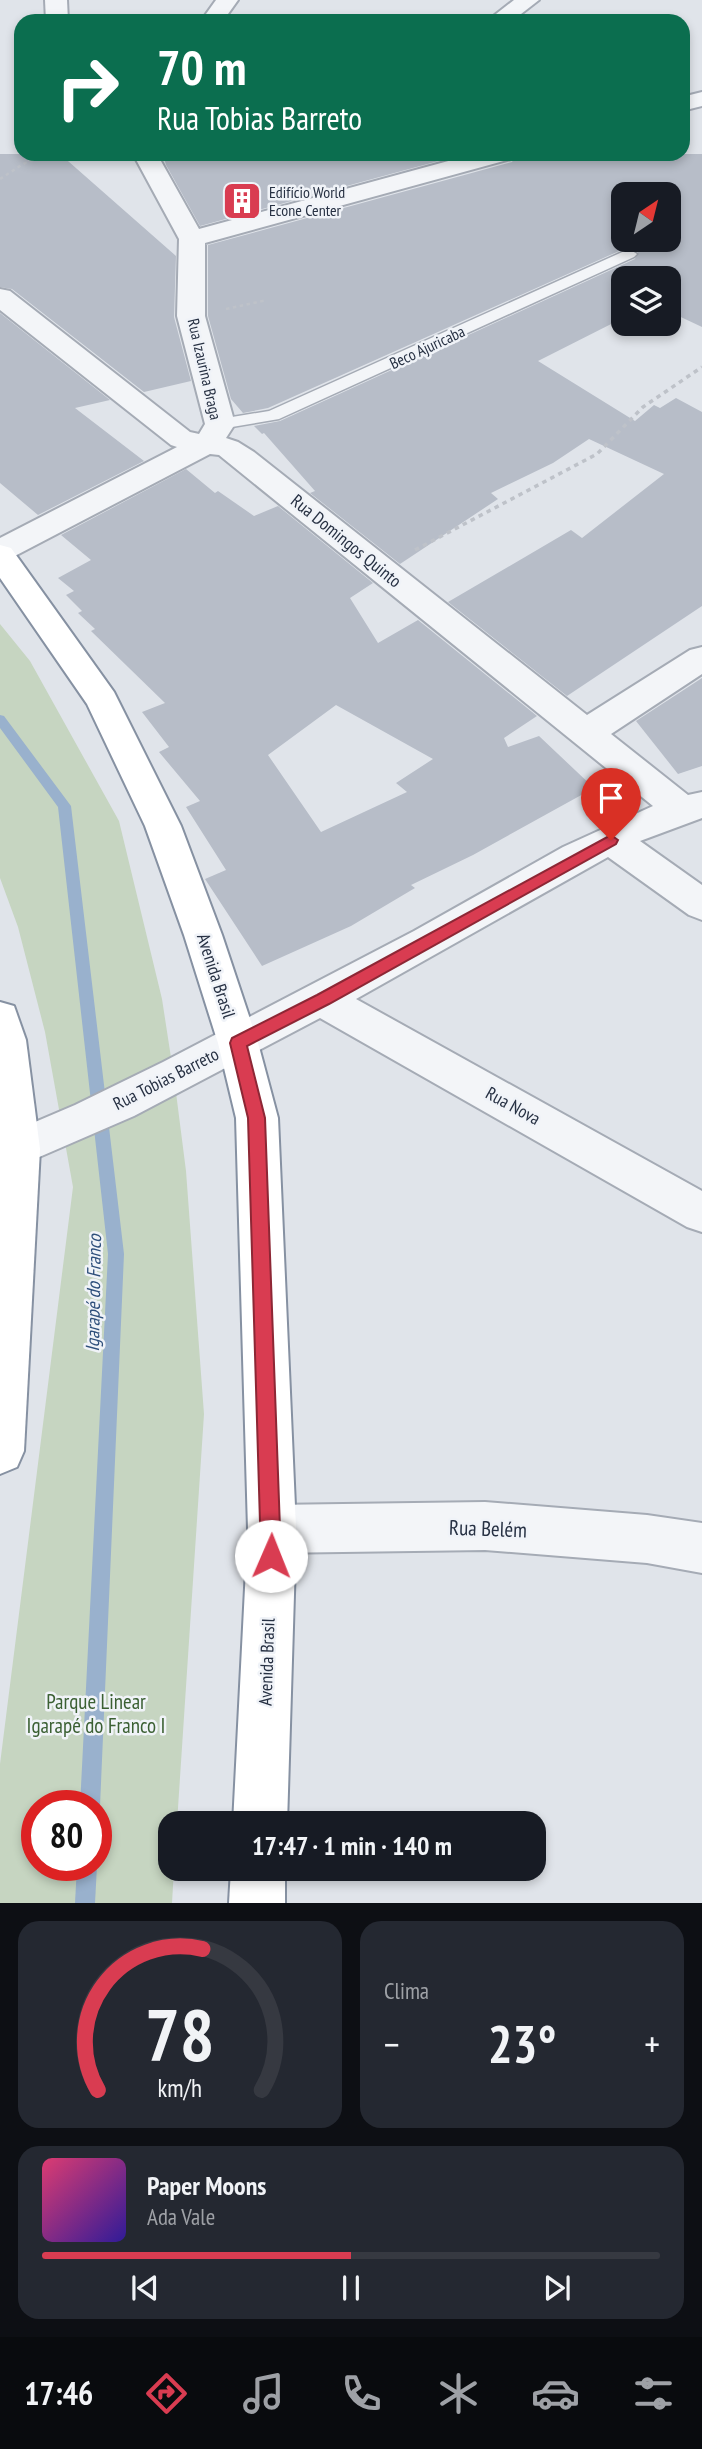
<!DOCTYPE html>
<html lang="pt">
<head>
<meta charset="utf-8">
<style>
	:root { --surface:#171b24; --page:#242831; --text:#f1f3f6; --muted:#9ea1a6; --line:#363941; --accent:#d93c51 }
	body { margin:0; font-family:"PT Sans Narrow",sans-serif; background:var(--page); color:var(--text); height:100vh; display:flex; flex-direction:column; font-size:26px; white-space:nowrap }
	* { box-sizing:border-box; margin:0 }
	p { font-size:23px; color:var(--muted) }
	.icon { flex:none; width:38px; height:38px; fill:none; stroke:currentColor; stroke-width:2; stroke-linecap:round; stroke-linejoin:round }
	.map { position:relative; height:1903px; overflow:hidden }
	.drawer { display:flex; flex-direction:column; gap:18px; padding:18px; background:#0d0f14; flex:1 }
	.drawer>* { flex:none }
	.hud { position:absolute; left:14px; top:14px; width:676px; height:147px; border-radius:21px; box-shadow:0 4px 10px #0003; background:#0b6e4f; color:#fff; overflow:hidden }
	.needle { width:46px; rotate:35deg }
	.buttons { position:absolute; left:611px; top:182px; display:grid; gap:14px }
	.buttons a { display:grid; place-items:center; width:70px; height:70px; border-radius:14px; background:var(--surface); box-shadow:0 4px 10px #0003; font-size:35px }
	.speed { position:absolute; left:21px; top:1790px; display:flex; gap:14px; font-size:35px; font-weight:700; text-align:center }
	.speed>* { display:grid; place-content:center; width:91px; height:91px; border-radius:50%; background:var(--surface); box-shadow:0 4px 10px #0003; line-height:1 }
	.speed .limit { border:10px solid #d22; background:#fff; color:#111 }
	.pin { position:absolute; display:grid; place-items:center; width:60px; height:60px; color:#fff; margin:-72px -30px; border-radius:50% 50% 50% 0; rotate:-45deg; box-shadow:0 0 7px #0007 }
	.pin .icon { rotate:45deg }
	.me { position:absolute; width:77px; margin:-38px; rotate:1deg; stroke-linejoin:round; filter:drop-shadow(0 0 5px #0008) }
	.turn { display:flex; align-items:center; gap:24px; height:147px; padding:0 28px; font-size:32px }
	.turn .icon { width:91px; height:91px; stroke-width:2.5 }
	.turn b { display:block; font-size:49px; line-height:60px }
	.big { font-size:52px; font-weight:700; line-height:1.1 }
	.drawer .widget { flex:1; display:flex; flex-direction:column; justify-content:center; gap:10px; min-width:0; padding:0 24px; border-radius:21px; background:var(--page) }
	.drawer .dial { align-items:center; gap:0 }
	.dial svg { height:182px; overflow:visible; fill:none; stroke:var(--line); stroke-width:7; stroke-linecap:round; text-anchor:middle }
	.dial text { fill:var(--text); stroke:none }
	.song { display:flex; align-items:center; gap:21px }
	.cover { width:84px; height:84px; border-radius:10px; background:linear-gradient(135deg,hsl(340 70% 55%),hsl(250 70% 35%)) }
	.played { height:7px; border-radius:4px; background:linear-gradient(90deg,var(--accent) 50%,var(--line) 50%) }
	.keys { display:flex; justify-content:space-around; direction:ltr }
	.heat { display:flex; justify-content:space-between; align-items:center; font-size:38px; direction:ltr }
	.drawer .tiles { flex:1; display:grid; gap:18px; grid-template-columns:1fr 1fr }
	.widget:last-child { grid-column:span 2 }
	.trip { position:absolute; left:158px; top:1811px; width:388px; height:70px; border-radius:21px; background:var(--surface); box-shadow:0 4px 10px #0003; font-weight:700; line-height:70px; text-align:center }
	.dock { display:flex; height:112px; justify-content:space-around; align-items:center; background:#090b0e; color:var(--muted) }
	.dock .icon { width:49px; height:49px }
	.dock .active { color:var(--accent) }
	.dock b { font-size:32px; color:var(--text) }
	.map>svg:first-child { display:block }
</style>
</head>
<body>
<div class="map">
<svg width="702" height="1903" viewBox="0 0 702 1903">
	<rect width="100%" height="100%" fill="#e0e4ea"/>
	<path fill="#c6d5c1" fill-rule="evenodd" d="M0,624L30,661L119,821L162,999L174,1077L186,1171L204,1414L177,1823L170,1824V1869H174L172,1903H0V1764L73,1187L45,1032L18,927L0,878ZM37,1806H96V1866H37Z"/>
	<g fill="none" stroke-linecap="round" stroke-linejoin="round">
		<g fill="#99b1cd" fill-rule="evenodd">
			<path d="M0,715L4,716L71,806L124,1254L100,1806L96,1813V1806H80L108,1254L58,807L0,728Z"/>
			<path d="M96,1864L97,1866L95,1903H75L77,1866Z"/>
		</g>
	</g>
	<g fill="#b7bdc8" fill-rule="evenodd">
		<path d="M0,154H60L176,256L174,317L191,381L144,392L12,289L0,287Z"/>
		<path d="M163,154H464L200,226L166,165Z"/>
		<path d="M517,154H702V327L668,311V278H623V318L538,361L635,421L654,405L660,408L676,398L702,412V606L567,696L448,602L571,530L582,538L664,474L589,439L553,463L491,493L498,499L400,564L310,493L315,491L264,433L262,434L254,426L280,421L635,259L638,252L628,247L268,408L243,413L231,399L208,316V245L512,162ZM623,194H668V240H623Z"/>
		<path d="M0,313L110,400L75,408L144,461L38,515L0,483Z"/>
		<path d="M186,469L215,493L218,491L254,516L278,506L373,583L350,598L378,643L418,620L537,716L504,738L508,747L539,736L594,788L473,855L411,885L415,888L351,926L262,966L205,879L226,870L186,807L200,801L159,752L169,747L142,712L165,703L91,631L95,629L78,613L82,611L66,595L74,591L58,578L91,560L61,535ZM336,705L433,759L396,783L407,792L321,832L268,755Z"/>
		<path d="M702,678V766L678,774L636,721Z"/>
	</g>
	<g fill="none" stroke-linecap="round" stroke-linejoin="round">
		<g stroke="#a5abb5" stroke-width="3">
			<path id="service" d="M629,249L637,254L634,257L279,419L220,429L211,424L220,419L269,411Z"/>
		</g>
		<g stroke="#a5abb5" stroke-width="4">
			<g id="minor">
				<path d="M45,0H67L68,21H46Z"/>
				<path d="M216,0H238L223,21H201Z"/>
				<path d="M514,0H539L512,21H487Z"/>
				<path d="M702,92V106L682,111V97Z"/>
				<path d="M133,154H157L199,229L474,154H514L511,159L205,243V316L235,424L226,438L238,442L254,452L587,715L690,650L702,647V674L611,734L688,795L702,792V818L640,841L702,885V920L689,915L608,857L356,999L702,1191V1232L687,1227L320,1018L134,1116L0,1174V1137L75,1105L163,1062L414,931L563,847L653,806L219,455L210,454L11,558L0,561V538L177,447L171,445L0,310V289L10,291L190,432L199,434L205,424L177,316L179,239Z"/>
				<path d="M485,1502L647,1515L702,1523V1573L647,1563L485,1550L272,1553L255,1546L248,1529L255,1512L272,1505Z"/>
			</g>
		</g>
		<g stroke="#8691a2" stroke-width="4">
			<g id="trunk">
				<path d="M0,545L11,548L114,692L181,826L222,935L258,1043L278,1118L296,1529L287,1824H233L248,1529L236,1118L218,1043L184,935L145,826L87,704L0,578Z"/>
				<path d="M0,1002L14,1006L26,1040L40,1149L24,1451L17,1467L0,1474Z"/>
				<path d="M231,1869H285V1903H229Z"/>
			</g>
		</g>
		<g stroke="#bec2c9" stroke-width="2.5" stroke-dasharray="3.5 3.5" stroke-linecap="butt">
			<path d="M0,179L23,164L47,154"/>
			<path d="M226,309L267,300"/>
		</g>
		<path stroke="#bec2c9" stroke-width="3.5" stroke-dasharray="4.5 4.5" stroke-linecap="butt" d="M415,550L597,454L643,407L702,367"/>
		<use href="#service" fill="#f3f5f8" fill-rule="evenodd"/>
		<use href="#minor" fill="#f3f5f8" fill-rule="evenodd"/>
		<use href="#trunk" fill="#fff" fill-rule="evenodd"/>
	</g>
	<path fill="#d93c51" stroke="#8d2735" stroke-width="2" d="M611,835L618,840L616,844L329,1004L247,1046L265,1118L281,1556L278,1563L271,1566L264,1563L261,1556L248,1118L230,1043L232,1038L317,995Z"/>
	<defs>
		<g id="building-square" transform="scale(2.0125)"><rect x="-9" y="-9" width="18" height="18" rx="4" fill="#d93c51" stroke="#f0f3f8"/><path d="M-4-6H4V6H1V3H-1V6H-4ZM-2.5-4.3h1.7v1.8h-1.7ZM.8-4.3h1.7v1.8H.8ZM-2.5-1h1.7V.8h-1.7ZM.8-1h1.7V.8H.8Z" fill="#fff"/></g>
	</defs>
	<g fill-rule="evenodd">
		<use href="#building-square" x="242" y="201"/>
	</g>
	<g text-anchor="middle" stroke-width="5" stroke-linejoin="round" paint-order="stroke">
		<g font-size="16" fill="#273143" stroke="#f0f3f8" text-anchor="start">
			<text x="269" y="198">Edifício World<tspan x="269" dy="18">Econe Center</tspan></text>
		</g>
		<g font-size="16" fill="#273143" stroke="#f0f3f8">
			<text transform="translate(427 347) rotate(-25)" y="6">Beco Ajuricaba</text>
			<text transform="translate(205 369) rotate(77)" y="6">Rua Izaurina Braga</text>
		</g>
		<g font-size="18" fill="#273143" stroke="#f0f3f8">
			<text transform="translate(346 541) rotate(39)" y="6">Rua Domingos Quinto</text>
			<text transform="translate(216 976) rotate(72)" y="6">Avenida Brasil</text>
			<text transform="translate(166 1079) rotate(-27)" y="6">Rua Tobias Barreto</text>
			<text transform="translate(513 1106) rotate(29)" y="6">Rua Nova</text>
			<text transform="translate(267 1662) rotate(-88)" y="6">Avenida Brasil</text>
		</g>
		<g font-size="19" font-style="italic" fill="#2e4f7b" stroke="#f0f3f8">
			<text transform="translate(93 1293) rotate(-89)" y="7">Igarapé do Franco</text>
		</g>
		<g font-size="21" fill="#273143" stroke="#f0f3f8">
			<text transform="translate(488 1529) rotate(2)" y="7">Rua Belém</text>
		</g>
		<g font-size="21" fill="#3b6033" stroke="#f0f3f8">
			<text x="96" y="1709">Parque Linear<tspan x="96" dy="24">Igarapé do Franco I</tspan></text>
		</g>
	</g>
</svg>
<div class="buttons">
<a><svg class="needle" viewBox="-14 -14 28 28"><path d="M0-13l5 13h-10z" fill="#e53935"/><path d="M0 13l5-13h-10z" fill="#9ea1a6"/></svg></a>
<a><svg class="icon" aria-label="layers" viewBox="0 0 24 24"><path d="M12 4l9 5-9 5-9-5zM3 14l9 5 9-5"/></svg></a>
</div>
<div class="speed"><div class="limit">80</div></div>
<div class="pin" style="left:611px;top:840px;background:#d93025"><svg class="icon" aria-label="arrive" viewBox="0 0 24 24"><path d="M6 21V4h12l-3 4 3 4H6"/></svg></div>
<svg class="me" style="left:271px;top:1556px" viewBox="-20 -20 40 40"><circle r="19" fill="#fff"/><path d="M0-13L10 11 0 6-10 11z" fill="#d93c51"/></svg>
<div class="trip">17:47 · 1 min · 140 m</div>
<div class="hud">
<div class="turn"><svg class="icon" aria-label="right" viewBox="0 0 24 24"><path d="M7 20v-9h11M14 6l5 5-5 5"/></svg><div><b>70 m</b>Rua Tobias Barreto</div></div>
</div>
</div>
<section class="drawer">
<div class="tiles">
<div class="widget dial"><svg viewBox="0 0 100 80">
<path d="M14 69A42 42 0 1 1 86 69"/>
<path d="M14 69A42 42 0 0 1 60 7" stroke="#d93c51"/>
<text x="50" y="56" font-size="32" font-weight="700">78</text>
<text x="50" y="72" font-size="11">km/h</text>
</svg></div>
<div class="widget"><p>Clima</p>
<div class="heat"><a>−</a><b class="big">23°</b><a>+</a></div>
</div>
<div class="widget">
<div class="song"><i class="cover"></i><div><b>Paper Moons</b><p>Ada Vale</p></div></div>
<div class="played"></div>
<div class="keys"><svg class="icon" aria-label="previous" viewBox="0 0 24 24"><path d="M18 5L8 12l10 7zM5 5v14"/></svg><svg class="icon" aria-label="pause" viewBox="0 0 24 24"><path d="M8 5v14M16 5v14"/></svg><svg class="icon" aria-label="next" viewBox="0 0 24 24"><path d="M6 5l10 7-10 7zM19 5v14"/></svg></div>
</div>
</div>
</section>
<nav class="dock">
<b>17:46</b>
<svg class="icon active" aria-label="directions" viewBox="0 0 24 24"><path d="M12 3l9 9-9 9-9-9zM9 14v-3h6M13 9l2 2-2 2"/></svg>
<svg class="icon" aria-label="music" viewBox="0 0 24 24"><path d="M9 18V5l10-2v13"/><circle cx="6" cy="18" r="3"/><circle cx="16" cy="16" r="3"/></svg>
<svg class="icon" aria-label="phone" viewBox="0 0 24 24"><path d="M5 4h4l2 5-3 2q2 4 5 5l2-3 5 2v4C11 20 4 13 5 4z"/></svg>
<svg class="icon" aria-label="climate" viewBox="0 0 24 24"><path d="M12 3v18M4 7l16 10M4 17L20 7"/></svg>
<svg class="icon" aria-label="car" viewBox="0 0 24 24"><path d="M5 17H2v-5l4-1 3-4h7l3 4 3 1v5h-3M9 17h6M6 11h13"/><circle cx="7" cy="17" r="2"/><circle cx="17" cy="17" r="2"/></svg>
<svg class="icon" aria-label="filters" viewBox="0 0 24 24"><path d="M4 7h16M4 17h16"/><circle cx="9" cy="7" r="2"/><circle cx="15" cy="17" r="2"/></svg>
</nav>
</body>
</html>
